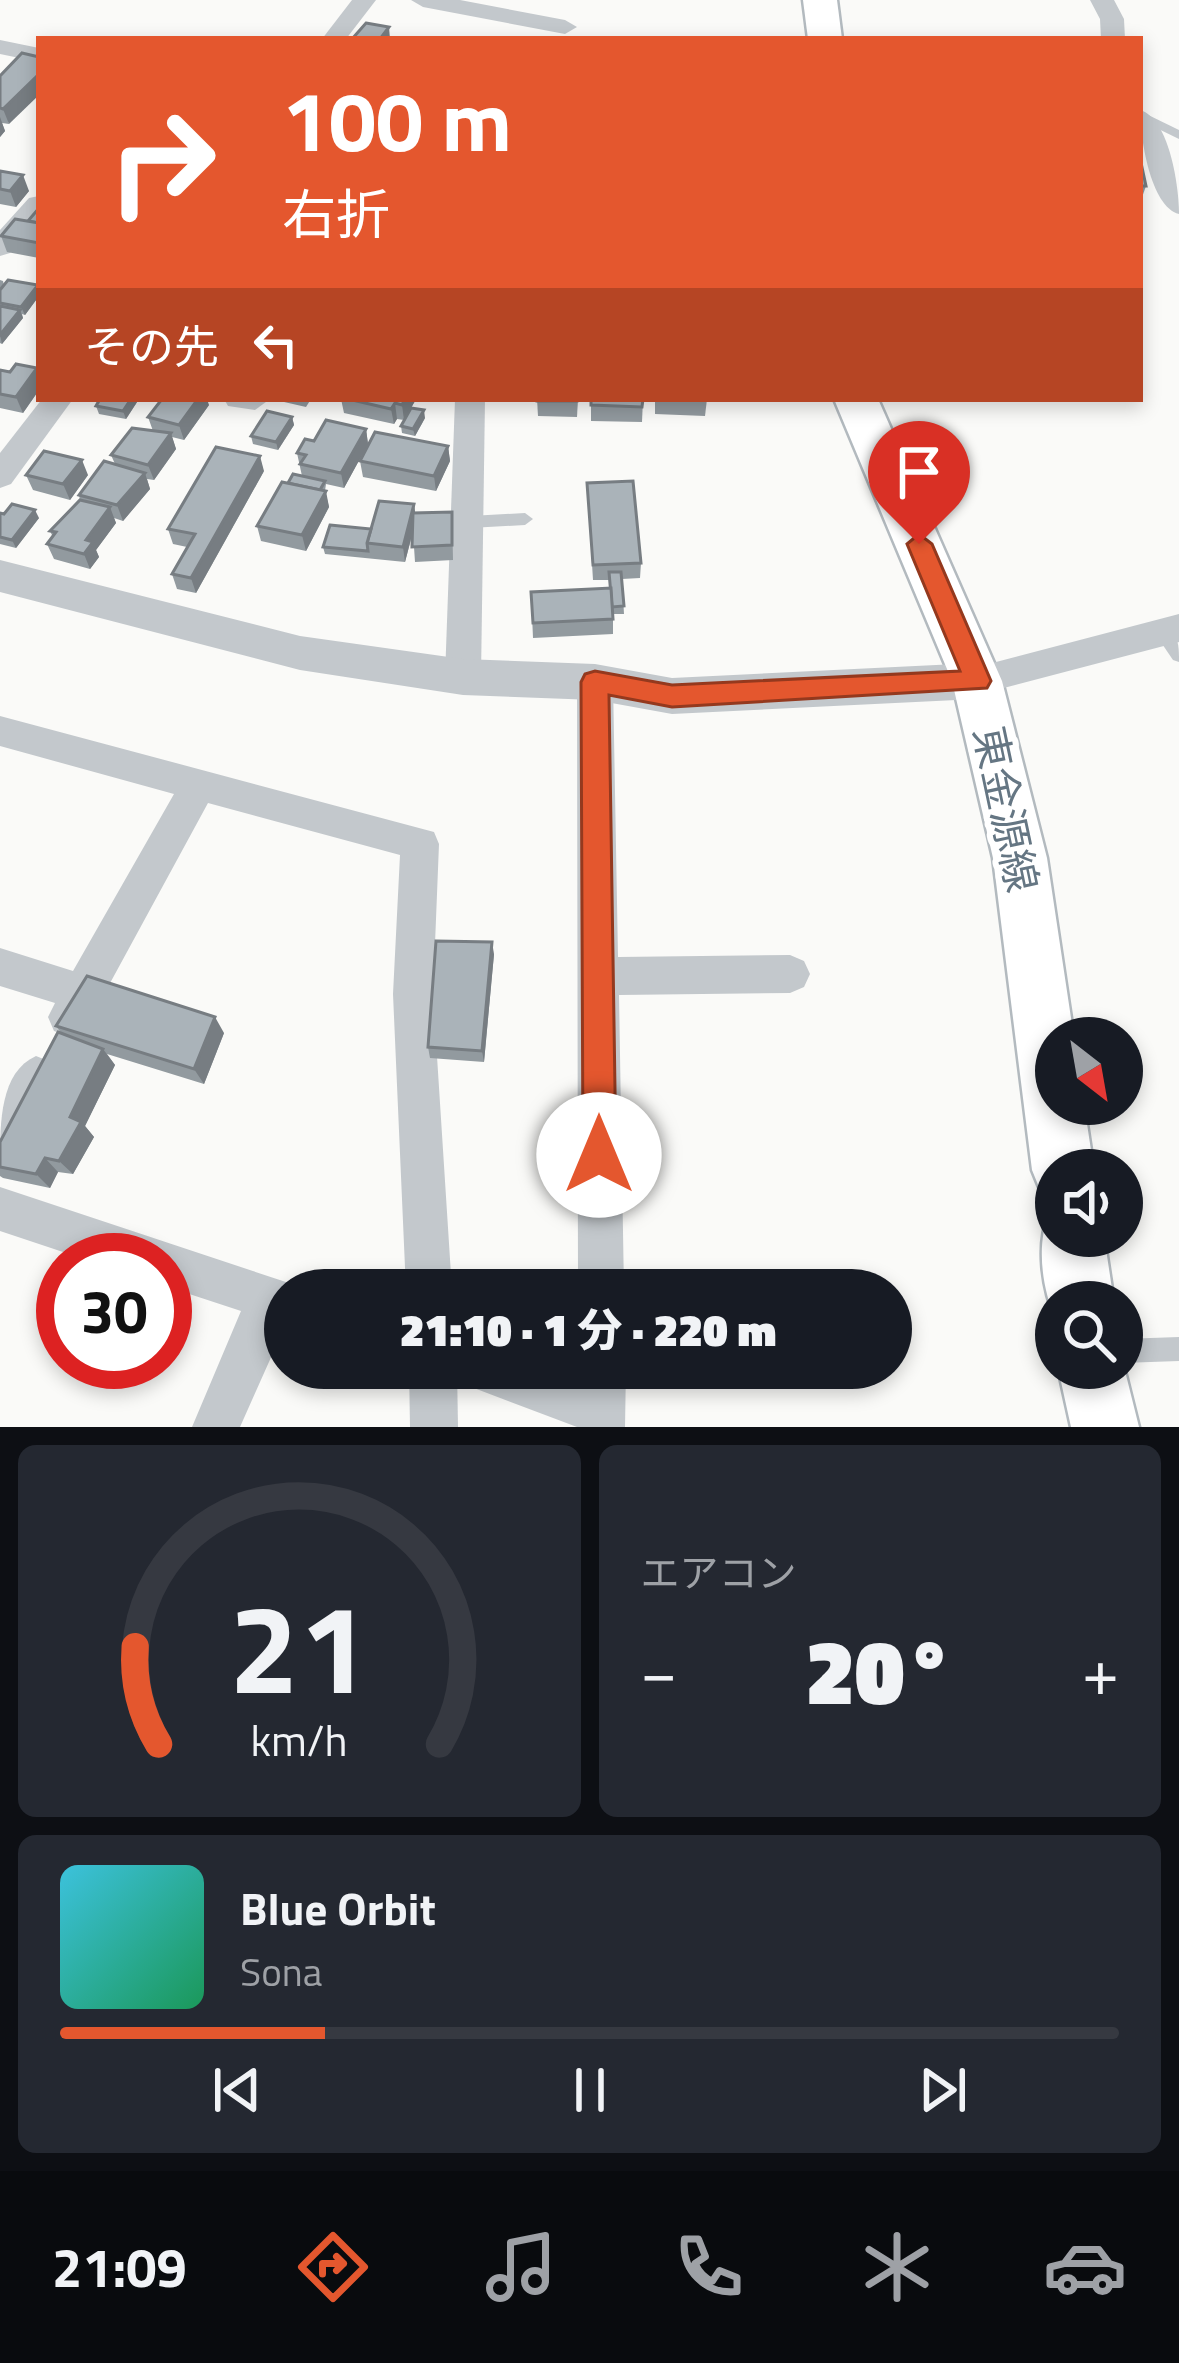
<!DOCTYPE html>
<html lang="ja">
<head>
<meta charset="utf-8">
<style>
	:root { --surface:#171b24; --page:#242831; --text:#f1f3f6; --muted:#9ea1a6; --line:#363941; --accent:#e4572e }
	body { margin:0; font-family:"Titillium Web","Noto Sans JP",sans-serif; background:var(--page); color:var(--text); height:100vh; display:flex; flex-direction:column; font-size:45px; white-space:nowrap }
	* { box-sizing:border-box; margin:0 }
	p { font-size:39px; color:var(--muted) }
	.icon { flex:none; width:66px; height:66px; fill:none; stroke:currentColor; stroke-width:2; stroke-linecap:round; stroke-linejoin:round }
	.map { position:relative; height:1427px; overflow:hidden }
	.details { display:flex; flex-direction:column; gap:18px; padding:18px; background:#0d0f14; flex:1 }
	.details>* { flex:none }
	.guide { position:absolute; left:36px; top:36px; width:1107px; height:366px; border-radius:0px; box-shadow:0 6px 18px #0003; background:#e4572e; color:#fff; overflow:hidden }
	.needle { width:78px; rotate:149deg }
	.tools { position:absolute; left:1035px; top:1017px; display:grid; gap:24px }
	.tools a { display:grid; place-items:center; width:108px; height:108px; border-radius:50%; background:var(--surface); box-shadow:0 6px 18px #0003; font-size:60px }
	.speed { position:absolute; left:36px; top:1233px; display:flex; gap:24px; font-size:60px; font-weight:700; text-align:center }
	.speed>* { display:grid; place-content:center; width:156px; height:156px; border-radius:50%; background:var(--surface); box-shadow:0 6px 18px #0003; line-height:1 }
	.speed .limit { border:18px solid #d22; background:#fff; color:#111 }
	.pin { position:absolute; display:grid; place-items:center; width:102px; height:102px; color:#fff; margin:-123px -51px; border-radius:50% 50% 50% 0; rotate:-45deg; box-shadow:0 0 12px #0007 }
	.pin .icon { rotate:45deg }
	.me { position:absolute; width:132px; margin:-66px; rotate:0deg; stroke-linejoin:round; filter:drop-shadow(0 0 9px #0008) }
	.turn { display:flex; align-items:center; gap:42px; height:252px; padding:0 48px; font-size:54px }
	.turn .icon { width:156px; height:156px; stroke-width:2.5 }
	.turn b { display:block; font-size:84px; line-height:102px }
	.then { display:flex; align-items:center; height:114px; padding:0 48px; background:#0003; gap:24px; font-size:45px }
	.big { font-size:90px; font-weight:800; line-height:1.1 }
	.details .widget { flex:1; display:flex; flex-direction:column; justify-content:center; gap:18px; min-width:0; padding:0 42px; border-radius:18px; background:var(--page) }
	.details .dial { align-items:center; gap:0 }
	.dial svg { height:312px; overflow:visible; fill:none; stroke:var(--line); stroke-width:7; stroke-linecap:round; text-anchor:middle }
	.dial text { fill:var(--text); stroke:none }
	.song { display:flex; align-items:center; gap:36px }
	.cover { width:144px; height:144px; border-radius:18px; background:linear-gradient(135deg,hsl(190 70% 55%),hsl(150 70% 35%)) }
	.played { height:12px; border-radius:6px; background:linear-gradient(90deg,var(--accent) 25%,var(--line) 25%) }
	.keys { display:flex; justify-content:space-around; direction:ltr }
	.heat { display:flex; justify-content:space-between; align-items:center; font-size:66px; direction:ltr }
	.details .tiles { flex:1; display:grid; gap:18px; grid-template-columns:1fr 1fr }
	.widget:last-child { grid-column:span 2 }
	.trip { position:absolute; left:264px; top:1269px; width:648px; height:120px; border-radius:60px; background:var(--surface); box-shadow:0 6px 18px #0003; font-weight:800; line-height:120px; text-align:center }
	.tabs { display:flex; height:192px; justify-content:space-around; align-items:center; background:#090b0e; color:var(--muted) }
	.tabs .icon { width:84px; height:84px }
	.tabs .selected { color:var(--accent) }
	.tabs b { font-size:54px; color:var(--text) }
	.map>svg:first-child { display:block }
</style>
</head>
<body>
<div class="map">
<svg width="1179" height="1427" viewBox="0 0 1179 1427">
	<rect width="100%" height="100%" fill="#fafaf8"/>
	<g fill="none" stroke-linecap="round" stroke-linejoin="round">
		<g stroke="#b3babf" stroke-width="5">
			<g id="secondary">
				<path d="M803,0H837L842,39H808Z"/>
				<path d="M834,399H878L1002,681L1047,858L1074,1038H1056V1104H1084L1094,1170H1056V1198L1041,1192L1032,1170L993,858L952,681Z"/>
				<path d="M1056,1211V1236H1104L1114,1302H1056V1321C1042,1288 1036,1246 1049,1213Z"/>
				<path d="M1122,1359L1139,1427H1071L1058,1368H1122Z"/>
			</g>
		</g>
		<g fill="#c3c8cc" fill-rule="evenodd">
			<path d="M1140,111L1179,130V139L1140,120Z"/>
			<path d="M525,513L533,519L525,525L470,528L462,522L470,516Z"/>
			<path d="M1163,625C1179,631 1179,647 1179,662L1173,660L1154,632Z"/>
			<path d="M1179,1337V1361L1122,1363V1339Z"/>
		</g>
		<g fill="#c3c8cc" fill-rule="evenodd">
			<path d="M352,0H376L346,39H322Z"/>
			<path d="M411,0H460L565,20L577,27L565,34L423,7Z"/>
			<path d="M1090,0H1114L1124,19L1125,39H1101L1100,19Z"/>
			<path d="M0,40L39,48V62L0,54Z"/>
			<path d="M1140,110C1170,119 1179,188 1179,214C1150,207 1140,136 1140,110Z"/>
			<path d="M39,196V221L10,253L0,256V230L29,198Z"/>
			<path d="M42,399H73L11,484L0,488V453Z"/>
			<path d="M224,399H270L255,410L228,406Z"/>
			<path d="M455,399H485L481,677L476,687L463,691L450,687L445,677Z"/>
			<path d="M1179,614V642L977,695L964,691L959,681L964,671L977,667Z"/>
			<path d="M595,668L608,672L613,682L618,957L790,955L804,961L810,974L804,987L790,993L619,995L624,1290H578L577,682L582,672Z"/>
			<path d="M0,716L434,832L439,844L433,994L452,1290H406L393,994L400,855L208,803L84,1031L69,1036L54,1031L48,1017L55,1003L0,986V948L73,971L174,794L0,746Z"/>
			<path d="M36,1056L51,1062L57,1076L15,1155L0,1162C0,1123 0,1072 36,1056Z"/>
			<path d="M0,1187L301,1287L303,1290H285V1326L240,1427H192L241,1311L165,1286V1260H87L0,1231Z"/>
			<path d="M409,1368H457L458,1427H410Z"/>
			<path d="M459,1368H554L578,1376V1368H626L625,1427H577L466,1385Z"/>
		</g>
		<path fill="#c3c8cc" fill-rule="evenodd" d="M0,560L300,636L463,659L595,664L672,678L977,663L993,668L999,681L993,694L977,699L672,714L595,700L463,695L300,670L0,592Z"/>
		<use href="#secondary" fill="#fff" fill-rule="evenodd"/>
	</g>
	<g fill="#929a9f">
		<path d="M0,76L9,124L2,123L5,131L0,137Z"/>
		<path d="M1140,158L1146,186L1140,203Z"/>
		<path d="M0,171L29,191L16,207L0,204Z"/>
		<path d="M39,208V258L7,252L1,236L28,221Z"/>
		<path d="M0,280L3,281L4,285L39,288V296L25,315L22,314L23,318L2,344L0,343Z"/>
		<path d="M0,370L39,373V390L23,413L0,408Z"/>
		<path d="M100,399H139L126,419L99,414L96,406Z"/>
		<path d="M271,399H311L306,407Z"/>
		<path d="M341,399H415V401L404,420L397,419L394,424L344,413Z"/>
		<path d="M537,399H578L577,417L538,416Z"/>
		<path d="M591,399H643L642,422L591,421Z"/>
		<path d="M655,399H707L705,416L655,414Z"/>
		<path d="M209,405L184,440L172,437L176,449L154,480L147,479L150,489L123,521L114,518L116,523L96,550L99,557L90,569L54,559L47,544L53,537L50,531L80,500L79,495L115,464L111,455L153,431L148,417Z"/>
		<path d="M292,417L294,425L278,450L253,444L251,436Z"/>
		<path d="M425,418L415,436L402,433L401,426Z"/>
		<path d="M366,429L368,444L344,488L326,484L325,491L329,507L306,551L261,541L257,526L288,483L302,476L297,453L314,441Z"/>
		<path d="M448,446L450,461L436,491L363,477L360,461Z"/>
		<path d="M264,471L196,593L177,589L172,574L187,547L173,544L168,529Z"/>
		<path d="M26,475H88L70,500L33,490Z"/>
		<path d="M587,483L641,563L640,578L622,579L624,614H613V634L533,638L531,592L609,588V580H593Z"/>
		<path d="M414,504L415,513L452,512L453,560L415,562L413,532L405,562L325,554L323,547L371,529Z"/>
		<path d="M0,513L4,514L39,518L16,548L0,544Z"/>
		<path d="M494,954L484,1062L430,1058L428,1047Z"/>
		<path d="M56,1026L224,1033L204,1084L107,1054L115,1065L85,1126L94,1137L73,1174L58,1172L50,1188L3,1178L0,1176V1142L62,1034Z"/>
	</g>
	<g fill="#777d82">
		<path d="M389,27L390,39H380Z"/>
		<path d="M39,74V95L9,124L3,109Z"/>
		<path d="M0,117L5,131L0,137Z"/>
		<path d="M23,175L29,191L16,207L10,191Z"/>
		<path d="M38,285L39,296L25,315L21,307Z"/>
		<path d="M20,310L23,318L2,344L0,335Z"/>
		<path d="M37,368L39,373V390L23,413L16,397Z"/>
		<path d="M131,399H139L126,419L123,411Z"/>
		<path d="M198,399H207L209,405L184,440L179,425Z"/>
		<path d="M405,399H415V401L404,420L402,405Z"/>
		<path d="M395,403L397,419L394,424L391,409Z"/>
		<path d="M424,410L425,418L415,436L413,429Z"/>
		<path d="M292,417L294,425L278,450L276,442Z"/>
		<path d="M366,429L368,444L344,488L341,473Z"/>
		<path d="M171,433L176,449L154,480L148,465Z"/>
		<path d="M448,446L450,461L436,491L434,476Z"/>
		<path d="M260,456L264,471L196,593L191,578Z"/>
		<path d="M82,460L88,475L70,500L63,484Z"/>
		<path d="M145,473L150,489L123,521L117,505Z"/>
		<path d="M326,491L329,507L306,551L302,535Z"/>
		<path d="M414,504L416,519L405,562L403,547Z"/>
		<path d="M110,507L116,523L96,550L99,557L90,569L84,554L86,540Z"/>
		<path d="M35,510L39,518L16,548L12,540Z"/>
		<path d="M492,942L494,954L484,1062L482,1051Z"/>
		<path d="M215,1017L224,1033L204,1084L194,1069Z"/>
		<path d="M103,1049L115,1065L85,1126L94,1137L73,1174L59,1161L70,1117Z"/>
		<path d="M45,1158L58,1172L50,1188L36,1174Z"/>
	</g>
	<g fill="#aab3b9" stroke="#777d82" stroke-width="3">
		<path d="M366,23L389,27L380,39H352Z"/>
		<path d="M22,53L39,57V74L3,109L0,108V76Z"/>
		<path d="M1140,158L1146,186H1140Z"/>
		<path d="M0,171L23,175L10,191L0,189Z"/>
		<path d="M39,208V223L28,221Z"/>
		<path d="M15,219L39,223V243L1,236Z"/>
		<path d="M8,280L38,285L21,307L0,303V290Z"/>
		<path d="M0,306L20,310L0,335Z"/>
		<path d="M16,364L37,368L16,397L0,394V370L10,372Z"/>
		<path d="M100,399H131L123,411L96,406Z"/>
		<path d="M162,399H198L179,425L148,417Z"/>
		<path d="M348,399H405L402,405L395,403L391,409Z"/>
		<rect x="537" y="399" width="40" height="2"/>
		<path d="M591,399H643L642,407L591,405Z"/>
		<path d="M411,408L424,410L413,429L401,426Z"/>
		<path d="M267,411L292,417L276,442L251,436Z"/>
		<path d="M326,420L366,429L341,473L300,464L306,455L297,453L305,439L314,441Z"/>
		<path d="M132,428L171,433L148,465L111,455Z"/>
		<path d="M375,432L448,446L434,476L360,461Z"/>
		<path d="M216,447L260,456L191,578L172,574L195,534L168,529Z"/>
		<path d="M44,451L82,460L63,484L26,475Z"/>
		<path d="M104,461L145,473L117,505L79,495Z"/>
		<path d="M293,474L325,481L320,490L288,483Z"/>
		<path d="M633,481L641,563L593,565L587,483Z"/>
		<path d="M282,482L326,491L302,535L257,526Z"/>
		<path d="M80,500L110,507L86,540L93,542L84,554L47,544L56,532L50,531Z"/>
		<path d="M379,501L414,504L403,547L367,543Z"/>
		<path d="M12,504L35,510L12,540L0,537V513L4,514Z"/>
		<path d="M452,512V545L412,547L413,513Z"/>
		<path d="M330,525L371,529L367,543L368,551L323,547Z"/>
		<path d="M609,572H621L624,606L612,607Z"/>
		<path d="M611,588L613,619L533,623L531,592Z"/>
		<path d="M436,941L492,942L482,1051L428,1047Z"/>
		<path d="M87,976L215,1017L194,1069L56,1026Z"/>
		<path d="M58,1032L103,1049L70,1117L81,1122L59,1161L45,1158L36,1174L0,1167V1142Z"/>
	</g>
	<path fill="#e4572e" stroke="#94391e" stroke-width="3" d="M919,534L932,544L991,681L987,688L672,707L609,695L616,1155L611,1167L599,1172L588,1167L583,1155L581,682L585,674L595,671L672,685L960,671L907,544Z"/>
	<g text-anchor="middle" stroke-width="12" stroke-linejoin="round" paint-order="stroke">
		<g font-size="42" fill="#657683" stroke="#fff">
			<text transform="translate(1006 809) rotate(78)" y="15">東金源線</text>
		</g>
	</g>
</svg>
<div class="tools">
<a><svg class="needle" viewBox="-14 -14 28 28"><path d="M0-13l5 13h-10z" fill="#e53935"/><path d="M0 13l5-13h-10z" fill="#9ea1a6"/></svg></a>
<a><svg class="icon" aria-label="sound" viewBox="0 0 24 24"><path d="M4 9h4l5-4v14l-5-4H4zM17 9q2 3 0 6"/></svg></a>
<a><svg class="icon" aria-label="search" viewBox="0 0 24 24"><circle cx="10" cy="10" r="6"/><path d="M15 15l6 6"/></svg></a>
</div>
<div class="speed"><div class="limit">30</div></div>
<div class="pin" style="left:919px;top:544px;background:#d93025"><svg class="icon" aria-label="arrive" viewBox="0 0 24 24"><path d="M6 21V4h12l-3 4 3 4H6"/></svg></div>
<svg class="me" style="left:599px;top:1155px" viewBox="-20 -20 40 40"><circle r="19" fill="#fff"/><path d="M0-13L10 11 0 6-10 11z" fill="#e4572e"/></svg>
<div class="trip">21:10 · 1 分 · 220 m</div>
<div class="guide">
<div class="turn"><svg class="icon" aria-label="right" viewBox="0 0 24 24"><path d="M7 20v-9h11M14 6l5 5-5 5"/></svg><div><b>100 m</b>右折</div></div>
<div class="then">その先<svg class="icon" aria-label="left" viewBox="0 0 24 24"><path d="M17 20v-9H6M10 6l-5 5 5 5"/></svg></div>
</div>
</div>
<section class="details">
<div class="tiles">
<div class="widget dial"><svg viewBox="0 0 100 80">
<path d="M14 69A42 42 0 1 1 86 69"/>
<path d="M14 69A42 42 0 0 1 8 44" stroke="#e4572e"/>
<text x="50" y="56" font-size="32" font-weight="700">21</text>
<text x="50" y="72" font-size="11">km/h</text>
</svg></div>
<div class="widget"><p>エアコン</p>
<div class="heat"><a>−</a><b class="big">20°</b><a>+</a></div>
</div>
<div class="widget">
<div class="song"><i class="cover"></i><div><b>Blue Orbit</b><p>Sona</p></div></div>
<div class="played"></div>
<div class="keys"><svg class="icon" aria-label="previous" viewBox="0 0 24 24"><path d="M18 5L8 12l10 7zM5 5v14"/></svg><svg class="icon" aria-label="pause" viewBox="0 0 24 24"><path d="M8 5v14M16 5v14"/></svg><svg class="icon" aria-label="next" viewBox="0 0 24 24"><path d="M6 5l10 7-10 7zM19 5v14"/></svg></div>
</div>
</div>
</section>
<nav class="tabs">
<b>21:09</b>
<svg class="icon selected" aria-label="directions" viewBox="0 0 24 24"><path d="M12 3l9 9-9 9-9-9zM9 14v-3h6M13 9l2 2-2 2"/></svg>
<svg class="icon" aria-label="music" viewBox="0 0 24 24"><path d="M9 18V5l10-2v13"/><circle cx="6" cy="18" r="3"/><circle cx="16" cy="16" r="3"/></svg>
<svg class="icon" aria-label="phone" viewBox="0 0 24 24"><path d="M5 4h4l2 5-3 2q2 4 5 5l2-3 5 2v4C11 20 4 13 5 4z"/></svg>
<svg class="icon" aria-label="climate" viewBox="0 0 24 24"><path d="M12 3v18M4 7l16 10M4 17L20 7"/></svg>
<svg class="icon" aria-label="car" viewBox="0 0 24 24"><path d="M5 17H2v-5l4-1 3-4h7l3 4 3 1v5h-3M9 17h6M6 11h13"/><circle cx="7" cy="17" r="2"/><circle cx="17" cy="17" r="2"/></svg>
</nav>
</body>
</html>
